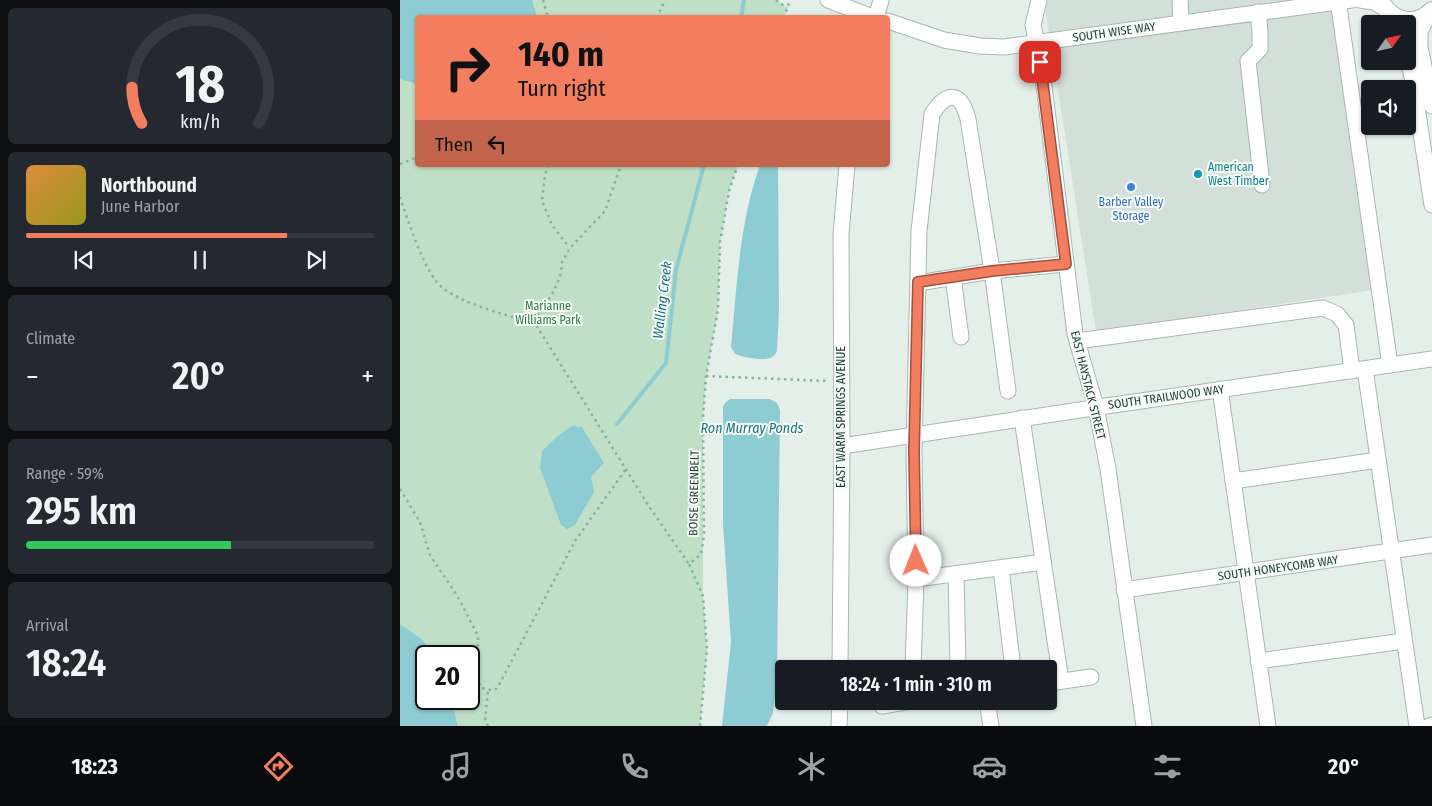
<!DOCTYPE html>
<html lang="en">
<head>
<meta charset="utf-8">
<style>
	:root { --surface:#171b24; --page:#242831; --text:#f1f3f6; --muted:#9ea1a6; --line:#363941; --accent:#f37d5f }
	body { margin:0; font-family:"Fira Sans Condensed",sans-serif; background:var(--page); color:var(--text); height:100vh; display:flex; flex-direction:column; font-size:19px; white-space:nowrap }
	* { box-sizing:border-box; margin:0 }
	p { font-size:16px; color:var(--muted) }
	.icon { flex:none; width:28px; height:28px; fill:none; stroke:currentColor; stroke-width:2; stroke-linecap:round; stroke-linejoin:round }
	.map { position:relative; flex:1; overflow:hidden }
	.drawer { display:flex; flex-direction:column; gap:8px; padding:8px; background:#0d0f14; width:400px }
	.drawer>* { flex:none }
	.hud { position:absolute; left:15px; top:15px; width:475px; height:152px; border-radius:5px; box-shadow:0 1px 4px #0004; background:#f37d5f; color:#111; overflow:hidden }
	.needle { width:32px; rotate:56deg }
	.controls { position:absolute; left:961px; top:15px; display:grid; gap:10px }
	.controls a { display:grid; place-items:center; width:55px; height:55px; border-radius:5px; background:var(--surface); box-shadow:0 1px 4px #0004; font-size:25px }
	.speed { position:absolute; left:15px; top:645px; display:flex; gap:10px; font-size:25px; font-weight:700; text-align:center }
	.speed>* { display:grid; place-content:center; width:65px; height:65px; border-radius:50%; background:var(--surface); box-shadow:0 1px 4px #0004; line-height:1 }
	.speed .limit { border:2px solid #111; border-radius:8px; background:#fff; color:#111 }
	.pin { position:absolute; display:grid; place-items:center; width:42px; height:42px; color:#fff; margin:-21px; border-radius:10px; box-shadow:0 2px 8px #0006 }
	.me { position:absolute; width:55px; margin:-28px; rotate:359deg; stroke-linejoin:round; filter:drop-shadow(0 0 4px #0008) }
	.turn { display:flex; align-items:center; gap:18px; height:105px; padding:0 20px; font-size:22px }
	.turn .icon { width:65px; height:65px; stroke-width:2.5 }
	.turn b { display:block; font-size:35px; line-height:42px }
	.then { display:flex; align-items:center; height:48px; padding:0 20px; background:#0003; gap:10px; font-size:19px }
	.big { font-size:38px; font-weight:600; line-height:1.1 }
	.drawer .widget { flex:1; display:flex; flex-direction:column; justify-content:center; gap:8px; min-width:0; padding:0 18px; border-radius:8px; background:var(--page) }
	.drawer .dial { align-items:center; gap:0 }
	.dial svg { height:130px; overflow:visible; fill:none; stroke:var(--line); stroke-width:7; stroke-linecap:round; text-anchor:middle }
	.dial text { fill:var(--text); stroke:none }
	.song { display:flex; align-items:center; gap:15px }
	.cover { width:60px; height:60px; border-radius:8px; background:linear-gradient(135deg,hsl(30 70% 55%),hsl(60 70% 35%)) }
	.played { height:5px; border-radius:2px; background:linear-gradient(90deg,var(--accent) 75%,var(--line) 75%) }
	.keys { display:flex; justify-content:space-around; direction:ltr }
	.heat { display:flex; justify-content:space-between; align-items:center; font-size:28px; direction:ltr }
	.charge { height:8px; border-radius:4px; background:linear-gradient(90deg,#34c759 59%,var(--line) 0) }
	.trip { position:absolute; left:375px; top:660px; width:282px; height:50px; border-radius:5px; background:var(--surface); box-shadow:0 1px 4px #0004; font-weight:600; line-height:50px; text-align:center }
	.menu { display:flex; height:80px; justify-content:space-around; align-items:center; background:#090b0e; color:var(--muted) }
	.menu .icon { width:35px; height:35px }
	.menu .current { color:var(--accent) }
	.menu b { font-size:22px; color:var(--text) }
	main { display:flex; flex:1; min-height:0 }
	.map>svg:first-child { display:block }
</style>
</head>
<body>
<main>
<section class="drawer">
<div class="widget dial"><svg viewBox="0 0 100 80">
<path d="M14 69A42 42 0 1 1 86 69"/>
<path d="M14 69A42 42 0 0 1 8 47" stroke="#f37d5f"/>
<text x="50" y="56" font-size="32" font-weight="700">18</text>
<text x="50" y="72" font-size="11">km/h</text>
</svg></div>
<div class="widget">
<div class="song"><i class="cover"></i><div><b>Northbound</b><p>June Harbor</p></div></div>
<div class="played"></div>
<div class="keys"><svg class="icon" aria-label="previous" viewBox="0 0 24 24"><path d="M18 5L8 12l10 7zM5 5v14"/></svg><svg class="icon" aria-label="pause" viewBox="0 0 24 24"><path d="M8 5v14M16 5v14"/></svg><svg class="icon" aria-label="next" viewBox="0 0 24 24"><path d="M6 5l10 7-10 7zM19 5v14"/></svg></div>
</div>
<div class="widget"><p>Climate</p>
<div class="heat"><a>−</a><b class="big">20°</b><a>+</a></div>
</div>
<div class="widget"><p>Range · 59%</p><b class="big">295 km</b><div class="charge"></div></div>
<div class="widget"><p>Arrival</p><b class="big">18:24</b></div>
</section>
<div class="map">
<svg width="1032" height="726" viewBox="0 0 1032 726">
	<rect width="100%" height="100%" fill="#e5efea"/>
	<path fill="#d3dfd9" d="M644,0H930L973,290L696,332Z"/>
	<path fill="#bfe0c6" d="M0,0H379V2L387,8L384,18H18V165H338L329,191L320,242L318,310L306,376L303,417V596L307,649L300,726H58L51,699H69V656H34L22,639L0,624Z"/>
	<g fill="#8eccd3">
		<path d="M0,0H132L137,17L18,18L17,84L0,79Z"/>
		<path d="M360,165H378L379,309L377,351C376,353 374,356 372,357C364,362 343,357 335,354L331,347C337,286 339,223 360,165Z"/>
		<path d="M330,399H370L377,403L380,410L377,677L373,713L367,726H322L331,642L323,524V407L325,403Z"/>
		<path d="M172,426L182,427L204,463L191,477L194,492L175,525L167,529L161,525L140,468L142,451L158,436Z"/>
		<path d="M0,624L22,639L34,656H26V699H51L58,726H0Z"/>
	</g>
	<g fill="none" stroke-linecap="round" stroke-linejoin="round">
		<g stroke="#8eccd3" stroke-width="4">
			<path d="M341,18L344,0"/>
			<path d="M217,424L266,363L276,270L304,165"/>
		</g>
		<g stroke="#a7b7b1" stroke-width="17">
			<g id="minor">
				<path d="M428,0L475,18"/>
				<path d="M639,0L633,25L641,62L675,334L696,407L708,469L744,726"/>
				<path d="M780,0L781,23"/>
				<path d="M938,0L990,365"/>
				<path d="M960,0L974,2L989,11"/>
				<path d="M981,0C992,20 1014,27 1031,10"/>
				<path d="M1030,11L1020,32V47L1032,106"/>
				<path d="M858,12L860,31V49L848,61L862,185"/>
				<path d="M476,18L481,0"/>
				<path d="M488,21L544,40L580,46L604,47L952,0"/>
				<path d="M1008,59L1013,81L1032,205"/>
				<path d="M553,277L561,337"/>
				<path d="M518,283L592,271L665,264"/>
				<path d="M677,341L923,308L937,314L946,325L952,371"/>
				<path d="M965,369L1017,726"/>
				<path d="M820,389L868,726"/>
				<path d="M622,418L661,681"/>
				<path d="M442,446L713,405L1032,359"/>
				<path d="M833,481L978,460"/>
				<path d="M601,568L613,669"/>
				<path d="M556,574L558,669"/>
				<path d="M516,579L514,451L519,231L532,114C547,91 561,91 568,119L592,271L608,391"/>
				<path d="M724,590L1032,545"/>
				<path d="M858,661L1004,641"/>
				<path d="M440,669L442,446L441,234L447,165"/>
				<path d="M513,669L516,579L643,562"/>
				<path d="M649,683L691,677"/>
				<path d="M587,701L591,726"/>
				<path d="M482,706L511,701"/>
				<path d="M439,726L440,701"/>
				<path d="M1029,726L1032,725"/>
			</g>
		</g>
		<g stroke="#86b2a2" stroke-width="2.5" stroke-dasharray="2.5 4" stroke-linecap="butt">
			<path d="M143,0L148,18"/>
			<path d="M376,0L387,8"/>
			<path d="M257,18L265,0"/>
			<path d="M384,18L390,0"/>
			<path d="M0,164L18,157"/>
			<path d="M149,165L145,175L142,201L152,225L169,247"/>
			<path d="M0,197C8,220 25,276 44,289C67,305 97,312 123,320H133"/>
			<path d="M133,320L250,508L289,564"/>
			<path d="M133,320L141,312L154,291L161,274L162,262L170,248L205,211L221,165"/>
			<path d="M306,376L427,381"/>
			<path d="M0,489L20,522L30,555L58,597L78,636V678L80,687L88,690L96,689L100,683L175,541L226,469"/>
			<path d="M88,726L85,720L88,690"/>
			<path d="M300,726L307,649L303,596L289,564L301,554L304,535L303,417L306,376L318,310L320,242L329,191L338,165"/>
		</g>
		<use href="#minor" stroke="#fff" stroke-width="15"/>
	</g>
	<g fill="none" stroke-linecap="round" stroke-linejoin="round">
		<g stroke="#9e513e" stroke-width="12">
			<path id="route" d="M516,561L514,451L518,282L592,271L666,264L640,62"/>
		</g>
		<use href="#route" stroke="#f37d5f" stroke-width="9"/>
	</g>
	<circle fill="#0f9aa8" stroke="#f6fbf8" stroke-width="2" cx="798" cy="174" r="5"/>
	<circle fill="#3f7fe0" stroke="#f6fbf8" stroke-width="2" cx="731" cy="187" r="5"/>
	<g text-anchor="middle" stroke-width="4" stroke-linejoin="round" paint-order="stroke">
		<g font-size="12" fill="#244138" stroke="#f6fbf8">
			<text transform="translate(714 32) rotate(-8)" y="4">SOUTH WISE WAY</text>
			<text transform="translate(688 385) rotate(76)" y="4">EAST HAYSTACK STREET</text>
			<text transform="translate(766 397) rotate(-8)" y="4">SOUTH TRAILWOOD WAY</text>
			<text transform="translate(441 417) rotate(-90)" y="4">EAST WARM SPRINGS AVENUE</text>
			<text transform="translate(294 493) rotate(-89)" y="4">BOISE GREENBELT</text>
			<text transform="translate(878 568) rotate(-8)" y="4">SOUTH HONEYCOMB WAY</text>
		</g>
		<g font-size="12" fill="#0d838f" stroke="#f6fbf8" text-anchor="start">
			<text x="808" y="171">American<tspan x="808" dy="14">West Timber</tspan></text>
		</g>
		<g font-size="12" fill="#366cbe" stroke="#f6fbf8">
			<text x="731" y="206">Barber Valley<tspan x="731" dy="14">Storage</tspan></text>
		</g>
		<g font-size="12" fill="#2d7947" stroke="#f6fbf8">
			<text x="148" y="310">Marianne<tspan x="148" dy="14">Williams Park</tspan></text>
		</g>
		<g font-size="14" font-style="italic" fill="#1c737f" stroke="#f6fbf8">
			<text transform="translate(262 300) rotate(-83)" y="5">Walling Creek</text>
			<text x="352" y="433">Ron Murray Ponds</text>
		</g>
	</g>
</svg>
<div class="controls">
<a><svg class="needle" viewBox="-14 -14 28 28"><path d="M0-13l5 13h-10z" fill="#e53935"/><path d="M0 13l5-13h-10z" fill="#9ea1a6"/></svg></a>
<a><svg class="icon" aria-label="sound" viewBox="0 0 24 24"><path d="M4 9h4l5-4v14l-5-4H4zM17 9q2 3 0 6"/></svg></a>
</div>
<div class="speed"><div class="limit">20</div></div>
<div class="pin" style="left:640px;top:62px;background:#d93025"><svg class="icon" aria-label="arrive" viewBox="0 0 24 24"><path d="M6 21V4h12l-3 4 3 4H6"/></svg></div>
<svg class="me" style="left:516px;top:561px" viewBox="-20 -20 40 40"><circle r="19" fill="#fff"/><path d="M0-13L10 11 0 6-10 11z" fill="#f37d5f"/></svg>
<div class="trip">18:24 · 1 min · 310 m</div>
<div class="hud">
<div class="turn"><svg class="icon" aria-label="right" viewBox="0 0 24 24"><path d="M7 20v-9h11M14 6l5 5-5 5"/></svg><div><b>140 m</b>Turn right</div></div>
<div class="then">Then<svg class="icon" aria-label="left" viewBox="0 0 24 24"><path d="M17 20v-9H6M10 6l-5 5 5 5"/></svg></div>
</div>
</div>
</main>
<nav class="menu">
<b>18:23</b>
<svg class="icon current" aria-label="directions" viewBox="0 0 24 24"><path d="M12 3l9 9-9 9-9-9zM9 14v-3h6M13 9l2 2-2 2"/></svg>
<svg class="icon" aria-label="music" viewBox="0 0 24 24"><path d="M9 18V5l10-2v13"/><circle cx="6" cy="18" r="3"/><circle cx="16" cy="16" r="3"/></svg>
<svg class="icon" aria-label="phone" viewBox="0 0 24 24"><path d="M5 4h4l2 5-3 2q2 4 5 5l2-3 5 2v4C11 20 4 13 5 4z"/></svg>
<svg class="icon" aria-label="climate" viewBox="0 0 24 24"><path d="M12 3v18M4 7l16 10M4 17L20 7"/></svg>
<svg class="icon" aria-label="car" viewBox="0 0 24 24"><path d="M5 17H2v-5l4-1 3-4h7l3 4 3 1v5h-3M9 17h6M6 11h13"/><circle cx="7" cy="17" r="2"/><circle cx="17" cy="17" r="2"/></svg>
<svg class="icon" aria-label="filters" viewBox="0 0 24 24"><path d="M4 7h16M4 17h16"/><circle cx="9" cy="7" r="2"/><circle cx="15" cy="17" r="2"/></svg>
<b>20°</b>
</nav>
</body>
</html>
